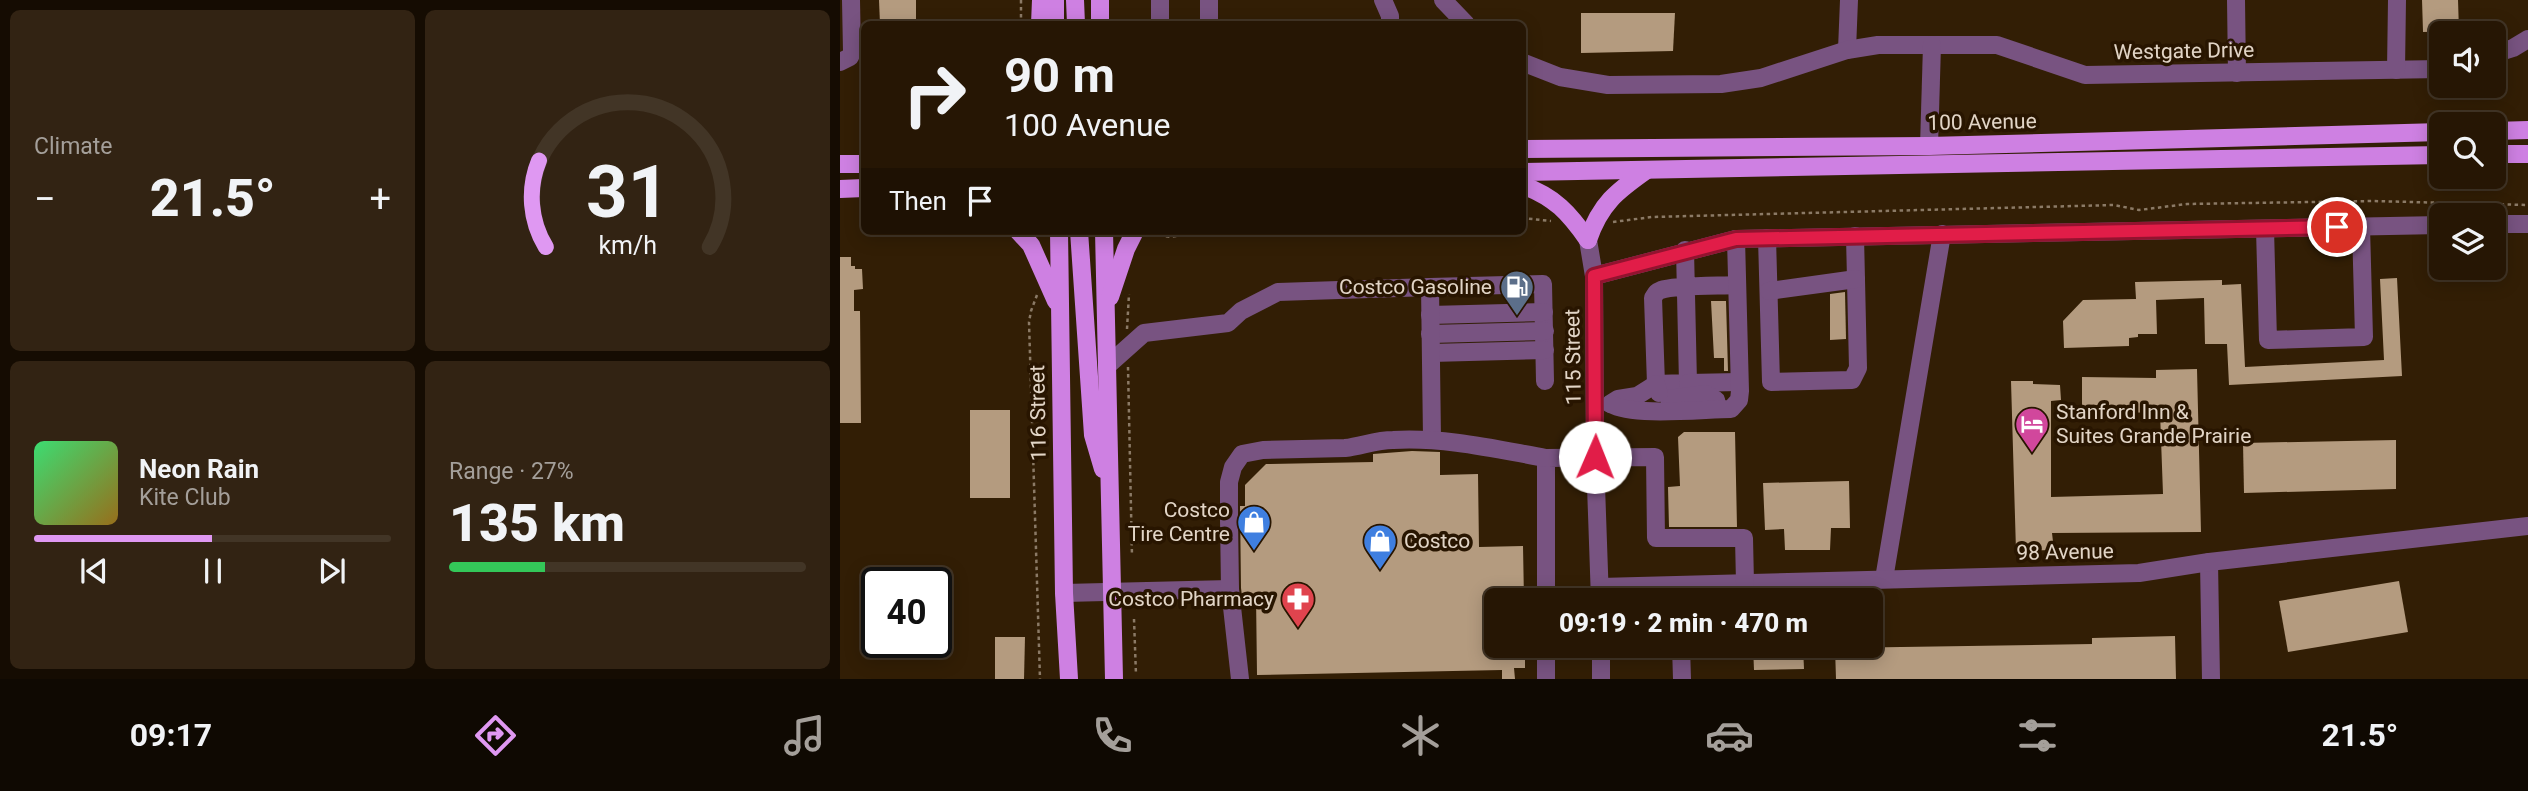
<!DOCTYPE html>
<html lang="en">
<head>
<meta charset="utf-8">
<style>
	:root { --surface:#261604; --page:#322313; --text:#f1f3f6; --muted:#a49f9a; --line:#423526; --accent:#df98f2 }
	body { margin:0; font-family:Roboto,sans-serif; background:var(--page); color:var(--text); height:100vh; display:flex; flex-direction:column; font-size:26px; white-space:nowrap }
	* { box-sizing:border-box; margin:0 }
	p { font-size:23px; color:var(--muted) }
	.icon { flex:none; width:38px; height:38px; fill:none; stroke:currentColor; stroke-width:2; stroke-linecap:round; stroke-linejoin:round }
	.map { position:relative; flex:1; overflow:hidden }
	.sheet { display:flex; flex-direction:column; gap:10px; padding:10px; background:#150c02; width:840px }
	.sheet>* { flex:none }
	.hud { position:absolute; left:21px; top:21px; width:665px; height:214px; border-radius:10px; box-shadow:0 4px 18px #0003,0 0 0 2px var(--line); background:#261604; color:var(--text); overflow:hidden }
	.fabs { position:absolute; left:1589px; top:21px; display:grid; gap:14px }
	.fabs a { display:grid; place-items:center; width:77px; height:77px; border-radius:10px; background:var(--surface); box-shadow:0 4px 18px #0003,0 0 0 2px var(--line); font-size:35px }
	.speed { position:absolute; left:21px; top:567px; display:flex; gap:14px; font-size:35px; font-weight:700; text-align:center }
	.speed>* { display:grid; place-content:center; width:91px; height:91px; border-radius:50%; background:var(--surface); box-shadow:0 4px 18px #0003,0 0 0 2px var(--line); line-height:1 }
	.speed .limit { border:4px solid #111; border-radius:10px; background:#fff; color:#111 }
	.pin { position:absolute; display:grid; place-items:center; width:60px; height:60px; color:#fff; margin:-30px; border:4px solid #fff; border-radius:50%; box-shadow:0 2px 7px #0007 }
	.me { position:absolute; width:77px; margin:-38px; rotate:1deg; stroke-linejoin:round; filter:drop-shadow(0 0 5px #0008) }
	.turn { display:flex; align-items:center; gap:24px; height:147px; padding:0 28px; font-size:32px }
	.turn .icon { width:91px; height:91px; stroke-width:2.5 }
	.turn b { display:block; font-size:49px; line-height:60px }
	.then { display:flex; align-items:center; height:66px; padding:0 28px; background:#0003; gap:14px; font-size:26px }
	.big { font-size:52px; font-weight:800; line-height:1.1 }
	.sheet .card { flex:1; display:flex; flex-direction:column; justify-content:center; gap:10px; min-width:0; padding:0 24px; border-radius:10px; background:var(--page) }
	.sheet .dial { align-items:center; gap:0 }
	.dial svg { height:182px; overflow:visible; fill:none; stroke:var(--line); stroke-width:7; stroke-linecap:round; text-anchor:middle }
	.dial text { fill:var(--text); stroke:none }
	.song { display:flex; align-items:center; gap:21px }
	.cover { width:84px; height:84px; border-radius:10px; background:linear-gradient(135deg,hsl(140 70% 55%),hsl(40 70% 35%)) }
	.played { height:7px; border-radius:4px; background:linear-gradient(90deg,var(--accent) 50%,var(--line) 50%) }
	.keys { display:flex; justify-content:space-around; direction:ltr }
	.heat { display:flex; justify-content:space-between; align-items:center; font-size:38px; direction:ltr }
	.charge { height:10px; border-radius:5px; background:linear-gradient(90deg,#34c759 27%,var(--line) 0) }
	.sheet .tiles { flex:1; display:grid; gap:10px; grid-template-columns:repeat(2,1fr) }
	.trip { position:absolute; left:644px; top:588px; width:399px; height:70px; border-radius:10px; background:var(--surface); box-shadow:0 4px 18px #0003,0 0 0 2px var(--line); font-weight:800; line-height:70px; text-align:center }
	.tab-bar { display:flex; height:112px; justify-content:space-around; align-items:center; background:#0f0902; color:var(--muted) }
	.tab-bar .icon { width:49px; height:49px }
	.tab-bar .on { color:var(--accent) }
	.tab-bar b { font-size:32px; color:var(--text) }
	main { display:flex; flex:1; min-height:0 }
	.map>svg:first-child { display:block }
</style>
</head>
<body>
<main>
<section class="sheet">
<div class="tiles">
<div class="card"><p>Climate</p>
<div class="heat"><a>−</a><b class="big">21.5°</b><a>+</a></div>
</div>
<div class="card dial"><svg viewBox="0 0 100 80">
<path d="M14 69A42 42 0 1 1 86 69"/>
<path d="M14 69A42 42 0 0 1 11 31" stroke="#df98f2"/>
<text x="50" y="56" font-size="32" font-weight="700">31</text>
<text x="50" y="72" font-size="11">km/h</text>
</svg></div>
<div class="card">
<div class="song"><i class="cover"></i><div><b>Neon Rain</b><p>Kite Club</p></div></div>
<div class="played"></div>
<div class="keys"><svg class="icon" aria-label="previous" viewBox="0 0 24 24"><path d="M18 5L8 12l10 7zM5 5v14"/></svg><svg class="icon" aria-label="pause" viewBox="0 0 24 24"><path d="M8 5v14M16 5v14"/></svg><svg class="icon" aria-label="next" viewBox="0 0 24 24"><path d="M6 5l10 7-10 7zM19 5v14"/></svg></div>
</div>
<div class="card"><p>Range · 27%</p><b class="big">135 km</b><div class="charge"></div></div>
</div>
</section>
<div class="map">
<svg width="1688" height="679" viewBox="0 0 1688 679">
	<rect width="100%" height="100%" fill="#321e05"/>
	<g fill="#b49b7f">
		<path d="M39,0H76V24H40Z"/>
		<path d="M1582,0H1618L1619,31L1583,32Z"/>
		<path d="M741,13H835L833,51L741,53Z"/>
		<path d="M0,257H11V266H15V269H22L23,289L14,290V311H20L21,423H0Z"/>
		<path d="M1557,278L1562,376L1389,385L1387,344H1365L1364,298L1316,300L1317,334H1298V337L1289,338V346L1224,348L1223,321L1243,300L1296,299L1295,282L1382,280V285L1401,284L1405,367L1544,360L1540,279Z"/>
		<path d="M1005,292L1006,339L990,340V294Z"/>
		<path d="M871,301H886L888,371H884V358H874Z"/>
		<path d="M1357,369L1361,532L1212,533L1214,550L1176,551L1171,381H1193V384L1220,385L1221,400L1211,401V497L1323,494L1320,412L1242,414V377L1316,378V370Z"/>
		<rect x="130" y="410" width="40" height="88"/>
		<path d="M844,432H895L897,527H829L828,487L840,486L838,437Z"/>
		<path d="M1556,440V489L1404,493L1403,443Z"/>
		<path d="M572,451L600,452V475L638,474L639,547L683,546L684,600H656V646H685V668H674L675,679H662V670L417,675L416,595L402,596L401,588L400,506H405V485L426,464L533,462V454Z"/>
		<path d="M1009,481L1010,528H991L990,550H945L944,529L925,530L923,483Z"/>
		<path d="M1559,581L1568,632L1448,652L1439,601Z"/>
		<path d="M1335,636L1336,679H996L995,648L1252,644V638Z"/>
		<path d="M155,637H185L184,679H155Z"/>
		<path d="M913,646H963L964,669L914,670Z"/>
	</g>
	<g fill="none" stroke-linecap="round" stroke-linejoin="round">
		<g stroke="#8b7a66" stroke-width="2.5" stroke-dasharray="3.5 3.5" stroke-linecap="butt">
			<path d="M181,0V24"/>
			<path d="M682,218L711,221"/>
			<path d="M773,222L812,217L1274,205L1299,210L1347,204L1533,201L1688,205"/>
			<path d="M313,231C327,240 337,237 351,231"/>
			<path d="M197,295L191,311L189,322L200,679"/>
			<path d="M287,329L289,294"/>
			<path d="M288,367L292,556"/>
			<path d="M294,619L296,675"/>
		</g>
		<g stroke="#785381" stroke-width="18">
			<path d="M320,0V24"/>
			<path d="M369,0V24"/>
			<path d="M543,0L550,16V24"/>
			<path d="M603,0L626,24"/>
			<path d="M1396,0L1397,73"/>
			<path d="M1007,50L1009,0"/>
			<path d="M1654,54L1673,48L1688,39"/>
			<path d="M0,62L10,57L12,52L11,0"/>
			<path d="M682,62L720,77L768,85L881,84L921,78L1007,50L1038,45H1157L1245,75L1601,69"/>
			<path d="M1556,70L1557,0"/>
			<path d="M1089,146L1092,45"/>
			<path d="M1654,224H1688"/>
			<path d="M1425,229L1428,340L1524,337L1521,227"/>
			<path d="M927,238L931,382L1012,380L1018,368L1015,236"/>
			<path d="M748,240L754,276L755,457L760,600"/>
			<path d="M845,250L848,383L816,384L813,298C816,293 816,292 821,290C835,285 880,286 897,285"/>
			<path d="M754,276L896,239L1601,225"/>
			<path d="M590,287L703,284L705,381"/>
			<path d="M929,291L1016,279"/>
			<path d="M590,315L704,312"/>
			<path d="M590,334L705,331"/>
			<path d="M591,353L705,350"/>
			<path d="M267,366L304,333L388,323L401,311L438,292L590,287L592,439"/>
			<path d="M848,383L899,382"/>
			<path d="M829,399L866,394L876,400L878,409"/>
			<path d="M770,404L778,399L797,396L816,384L819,393"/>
			<path d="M771,404C793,417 864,409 891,409L899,400L900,391L896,239"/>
			<path d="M1369,562L1371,679"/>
			<path d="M1044,579L1102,234"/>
			<path d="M760,587L1299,573L1369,562L1688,526"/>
			<path d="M224,593L390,589"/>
			<path d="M706,600V458L815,457L816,538H904L905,583"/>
			<path d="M706,646V679"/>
			<path d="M761,646V679"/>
			<path d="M841,646L842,679"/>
			<path d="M400,679L390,589L389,519V482L393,467L402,454L423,450L505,448C522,446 536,440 553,440C605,437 655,449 706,458"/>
		</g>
		<g stroke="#ce80e2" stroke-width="18">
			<path d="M215,0V24"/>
			<path d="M235,0L236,24"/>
			<path d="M200,24L201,0"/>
			<path d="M260,24V0"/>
			<path d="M1654,131L1688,130"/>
			<path d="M682,149L1089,146L1601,132"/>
			<path d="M1654,154H1688"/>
			<path d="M0,164H24"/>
			<path d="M682,172L1601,155"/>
			<path d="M682,185C715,197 729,213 748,240"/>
			<path d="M0,189L24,188"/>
			<path d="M178,231L191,245L216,301"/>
			<path d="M219,231L224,593L229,679"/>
			<path d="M239,231L253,435L263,469"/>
			<path d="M264,231L274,679"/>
			<path d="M748,240C760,204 777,191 807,170"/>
			<path d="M270,297L286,249L295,231"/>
		</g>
	</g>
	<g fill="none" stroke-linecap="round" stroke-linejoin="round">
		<g stroke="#92132f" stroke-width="18">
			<path id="route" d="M755,457L754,276L896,239L1497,227"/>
		</g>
		<use href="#route" stroke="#e11d48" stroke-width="12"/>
	</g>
	<defs>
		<g id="fuel-pin" transform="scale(1.75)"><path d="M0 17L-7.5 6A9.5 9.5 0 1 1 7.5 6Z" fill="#5c6f8a" stroke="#281500"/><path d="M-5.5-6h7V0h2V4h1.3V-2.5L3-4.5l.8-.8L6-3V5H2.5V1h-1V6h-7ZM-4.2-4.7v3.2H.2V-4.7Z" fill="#fff"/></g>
		<g id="hotel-pin" transform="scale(1.75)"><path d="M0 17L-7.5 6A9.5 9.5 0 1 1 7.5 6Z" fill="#d1479c" stroke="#281500"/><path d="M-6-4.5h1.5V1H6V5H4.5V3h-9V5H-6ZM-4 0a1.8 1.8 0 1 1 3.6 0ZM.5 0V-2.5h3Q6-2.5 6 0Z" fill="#fff"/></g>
		<g id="shop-pin" transform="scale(1.75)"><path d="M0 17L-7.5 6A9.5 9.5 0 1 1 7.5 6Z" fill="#3f7fe0" stroke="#281500"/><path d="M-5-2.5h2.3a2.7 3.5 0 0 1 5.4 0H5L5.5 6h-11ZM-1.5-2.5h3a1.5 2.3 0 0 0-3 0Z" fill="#fff"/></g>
		<g id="pharmacy-pin" transform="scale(1.75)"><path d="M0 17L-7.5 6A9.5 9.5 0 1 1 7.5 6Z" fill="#e0444e" stroke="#281500"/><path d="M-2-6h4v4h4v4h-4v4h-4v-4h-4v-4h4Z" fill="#fff"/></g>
	</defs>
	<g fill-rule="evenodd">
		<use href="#fuel-pin" x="677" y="287"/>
		<use href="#hotel-pin" x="1192" y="424"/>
		<use href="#shop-pin" x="414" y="522"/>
		<use href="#shop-pin" x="540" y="541"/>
		<use href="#pharmacy-pin" x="458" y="599"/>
	</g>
	<g text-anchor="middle" stroke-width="7" stroke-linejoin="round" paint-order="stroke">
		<g font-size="21" fill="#e2d5c6" stroke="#281500">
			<text transform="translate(1344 51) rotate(-1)" y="7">Westgate Drive</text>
			<text transform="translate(1142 122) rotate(-1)" y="7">100 Avenue</text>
			<text transform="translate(733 357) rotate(-91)" y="7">115 Street</text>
			<text transform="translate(198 413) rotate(-91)" y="7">116 Street</text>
			<text transform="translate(1225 552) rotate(-1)" y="7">98 Avenue</text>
		</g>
		<g font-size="21" fill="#e2d5c6" stroke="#281500" text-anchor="end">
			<text x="652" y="294">Costco Gasoline</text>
			<text x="1216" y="419" text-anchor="start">Stanford Inn &amp;<tspan x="1216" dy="24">Suites Grande Prairie</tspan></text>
			<text x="390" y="517">Costco<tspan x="390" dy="24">Tire Centre</tspan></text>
			<text x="564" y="548" text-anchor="start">Costco</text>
			<text x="434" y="606">Costco Pharmacy</text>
		</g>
	</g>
</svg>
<div class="fabs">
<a><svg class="icon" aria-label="sound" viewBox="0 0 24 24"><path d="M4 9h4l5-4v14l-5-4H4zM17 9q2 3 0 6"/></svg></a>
<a><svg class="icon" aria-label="search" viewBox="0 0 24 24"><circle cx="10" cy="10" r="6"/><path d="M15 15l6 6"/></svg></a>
<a><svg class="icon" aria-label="layers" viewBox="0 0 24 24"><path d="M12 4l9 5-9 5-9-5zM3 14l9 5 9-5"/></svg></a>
</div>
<div class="speed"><div class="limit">40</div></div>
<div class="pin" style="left:1497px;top:227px;background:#d93025"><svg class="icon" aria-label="arrive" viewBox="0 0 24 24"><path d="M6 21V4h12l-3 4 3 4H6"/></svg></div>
<svg class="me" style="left:755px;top:457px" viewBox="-20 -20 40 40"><circle r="19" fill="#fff"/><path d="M0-13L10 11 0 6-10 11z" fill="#e11d48"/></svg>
<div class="trip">09:19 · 2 min · 470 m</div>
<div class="hud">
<div class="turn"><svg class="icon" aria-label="right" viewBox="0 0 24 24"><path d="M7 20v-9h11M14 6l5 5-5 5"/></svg><div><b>90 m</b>100 Avenue</div></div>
<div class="then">Then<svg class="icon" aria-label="arrive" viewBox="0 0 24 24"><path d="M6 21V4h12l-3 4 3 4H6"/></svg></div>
</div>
</div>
</main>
<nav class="tab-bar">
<b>09:17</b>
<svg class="icon on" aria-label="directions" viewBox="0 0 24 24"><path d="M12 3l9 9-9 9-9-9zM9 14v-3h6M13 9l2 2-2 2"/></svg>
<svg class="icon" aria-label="music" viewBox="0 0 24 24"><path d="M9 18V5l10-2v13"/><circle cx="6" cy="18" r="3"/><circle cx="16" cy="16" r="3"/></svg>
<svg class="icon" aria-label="phone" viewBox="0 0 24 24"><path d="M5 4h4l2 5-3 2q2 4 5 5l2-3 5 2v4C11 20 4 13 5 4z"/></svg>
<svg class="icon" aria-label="climate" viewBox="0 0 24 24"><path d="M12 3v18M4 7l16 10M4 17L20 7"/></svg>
<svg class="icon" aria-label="car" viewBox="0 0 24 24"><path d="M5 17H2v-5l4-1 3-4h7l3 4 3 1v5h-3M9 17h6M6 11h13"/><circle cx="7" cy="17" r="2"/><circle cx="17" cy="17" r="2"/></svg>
<svg class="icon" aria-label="filters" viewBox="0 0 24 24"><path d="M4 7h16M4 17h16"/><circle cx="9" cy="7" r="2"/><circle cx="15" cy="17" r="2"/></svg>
<b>21.5°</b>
</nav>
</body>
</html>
